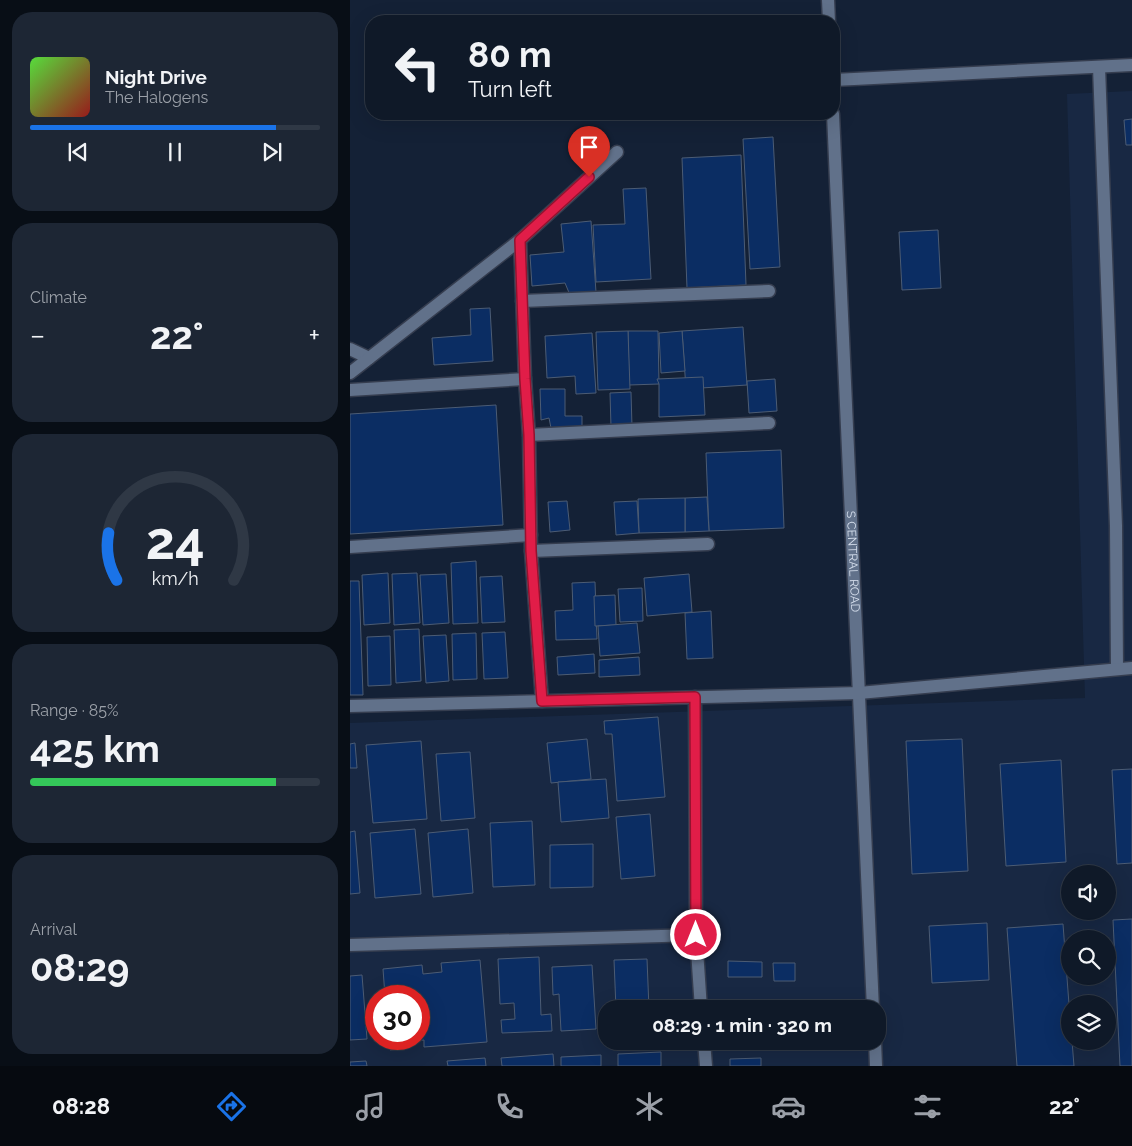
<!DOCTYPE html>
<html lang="en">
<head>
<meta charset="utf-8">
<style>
	:root { --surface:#0f1928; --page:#1d2634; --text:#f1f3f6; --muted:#9ba0a8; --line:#2f3845; --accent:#1a73e8 }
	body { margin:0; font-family:Raleway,sans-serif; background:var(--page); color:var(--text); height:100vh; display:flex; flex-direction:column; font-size:19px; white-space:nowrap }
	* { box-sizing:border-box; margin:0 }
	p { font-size:16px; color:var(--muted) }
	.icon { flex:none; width:28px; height:28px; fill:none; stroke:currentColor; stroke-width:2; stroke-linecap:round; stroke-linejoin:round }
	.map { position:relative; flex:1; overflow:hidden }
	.sheet { display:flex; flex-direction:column; gap:12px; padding:12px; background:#080e16; width:350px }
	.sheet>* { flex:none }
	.top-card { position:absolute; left:15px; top:15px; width:475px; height:105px; border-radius:20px; box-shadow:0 5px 20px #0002,0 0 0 1px var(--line); background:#0f1928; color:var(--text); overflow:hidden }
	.fabs { position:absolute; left:711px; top:865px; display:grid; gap:10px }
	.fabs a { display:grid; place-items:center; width:55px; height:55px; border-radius:50%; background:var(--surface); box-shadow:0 5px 20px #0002,0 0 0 1px var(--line); font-size:25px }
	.speed { position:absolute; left:15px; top:985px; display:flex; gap:10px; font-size:25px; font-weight:700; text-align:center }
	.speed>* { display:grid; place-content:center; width:65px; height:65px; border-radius:50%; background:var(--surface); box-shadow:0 5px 20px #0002,0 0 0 1px var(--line); line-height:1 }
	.speed .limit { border:8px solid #d22; background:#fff; color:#111 }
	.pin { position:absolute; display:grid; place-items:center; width:42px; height:42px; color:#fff; margin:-51px -21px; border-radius:50% 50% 50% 0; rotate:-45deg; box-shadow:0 0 5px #0007 }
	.pin .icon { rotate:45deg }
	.me { position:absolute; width:55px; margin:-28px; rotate:0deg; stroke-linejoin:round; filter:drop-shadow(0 0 4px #0008) }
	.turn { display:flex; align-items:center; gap:18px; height:105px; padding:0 20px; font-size:22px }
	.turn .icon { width:65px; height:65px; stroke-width:2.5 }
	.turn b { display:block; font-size:35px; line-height:42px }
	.big { font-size:38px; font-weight:700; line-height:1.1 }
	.sheet .tile { flex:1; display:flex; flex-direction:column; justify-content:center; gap:8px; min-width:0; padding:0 18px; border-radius:20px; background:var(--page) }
	.sheet .dial { align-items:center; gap:0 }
	.dial svg { height:130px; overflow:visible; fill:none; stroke:var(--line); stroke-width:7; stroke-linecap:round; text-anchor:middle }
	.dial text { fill:var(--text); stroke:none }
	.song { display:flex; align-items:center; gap:15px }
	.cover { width:60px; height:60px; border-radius:8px; background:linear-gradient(135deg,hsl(110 70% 55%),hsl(0 70% 35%)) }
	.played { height:5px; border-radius:2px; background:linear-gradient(90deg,var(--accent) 85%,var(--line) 85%) }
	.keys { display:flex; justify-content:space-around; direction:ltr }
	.heat { display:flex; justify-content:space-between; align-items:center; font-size:28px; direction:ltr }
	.charge { height:8px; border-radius:4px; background:linear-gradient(90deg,#34c759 85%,var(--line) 0) }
	.trip { position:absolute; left:248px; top:1000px; width:288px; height:50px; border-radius:20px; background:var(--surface); box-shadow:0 5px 20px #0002,0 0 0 1px var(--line); font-weight:700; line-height:50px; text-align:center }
	.menu { display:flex; height:80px; justify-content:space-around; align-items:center; background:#060a10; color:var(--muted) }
	.menu .icon { width:35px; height:35px }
	.menu .active { color:var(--accent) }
	.menu b { font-size:22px; color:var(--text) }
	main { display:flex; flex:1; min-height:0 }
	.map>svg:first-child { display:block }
</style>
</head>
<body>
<main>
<section class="sheet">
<div class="tile">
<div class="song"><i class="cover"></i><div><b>Night Drive</b><p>The Halogens</p></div></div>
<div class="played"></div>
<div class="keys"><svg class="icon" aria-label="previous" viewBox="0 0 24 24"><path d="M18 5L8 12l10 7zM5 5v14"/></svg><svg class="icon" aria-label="pause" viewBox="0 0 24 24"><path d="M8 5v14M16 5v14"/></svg><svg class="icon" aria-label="next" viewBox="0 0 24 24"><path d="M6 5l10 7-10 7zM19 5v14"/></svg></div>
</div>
<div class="tile"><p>Climate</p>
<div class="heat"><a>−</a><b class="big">22°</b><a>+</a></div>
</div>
<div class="tile dial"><svg viewBox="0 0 100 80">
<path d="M14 69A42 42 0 1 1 86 69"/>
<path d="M14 69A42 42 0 0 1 9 40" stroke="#1a73e8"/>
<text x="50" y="56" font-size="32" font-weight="700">24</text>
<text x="50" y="72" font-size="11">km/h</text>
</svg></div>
<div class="tile"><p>Range · 85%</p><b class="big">425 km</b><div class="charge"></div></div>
<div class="tile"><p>Arrival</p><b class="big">08:29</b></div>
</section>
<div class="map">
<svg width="782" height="1066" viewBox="0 0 782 1066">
	<rect width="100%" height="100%" fill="#142136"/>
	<path fill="#182843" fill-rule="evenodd" d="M782,91V1066H0V723L735,698L717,94ZM720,874H758V911H720ZM720,939H758V976H720ZM26,996H69V1039H26ZM720,1004H758V1041H720ZM256,1009H526V1041H256Z"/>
	<g fill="#0b2d63" stroke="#4c5c74">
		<path d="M782,119V145H776L774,120Z"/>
		<path d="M423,137L430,267L400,269L393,139Z"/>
		<path d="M391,155L396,285L337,288L332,158Z"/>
		<path d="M296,188L301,279L246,282L243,225L275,224L273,189Z"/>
		<path d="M241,221L246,292L220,295L215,283L182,286L180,255L214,252L211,224Z"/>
		<path d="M588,230L591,288L552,290L549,232Z"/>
		<path d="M140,308L143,361L84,365L82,338L121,335L120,309Z"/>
		<path d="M393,327L397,385L336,389L332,331Z"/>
		<path d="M278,331H308L309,384L279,385Z"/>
		<path d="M278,331L280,389L248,390L246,332Z"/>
		<path d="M332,331L335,371L311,373L309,333Z"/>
		<path d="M242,333L246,393L226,394L225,376L197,378L195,336Z"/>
		<path d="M353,377L355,415L309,417V384L307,379Z"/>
		<path d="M425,379L427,411L399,413L397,381Z"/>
		<path d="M190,389H215V416H232V427L201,428L199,418L191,420Z"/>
		<path d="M281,392L282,427H261L260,393Z"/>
		<path d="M146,405L153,525L0,534V414Z"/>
		<path d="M431,450L434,528L359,531L356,453Z"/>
		<path d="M357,497L359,531L335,532V498Z"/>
		<path d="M335,498V532L289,533L288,499Z"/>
		<path d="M217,501L220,530L200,532L198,502Z"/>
		<path d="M287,501L289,533L266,535L264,502Z"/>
		<path d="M126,561L128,623L103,624L101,563Z"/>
		<path d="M38,573L40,623L14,625L12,575Z"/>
		<path d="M67,573L70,623L44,625L42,574Z"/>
		<path d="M96,574L99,623L73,625L70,575Z"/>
		<path d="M339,574L342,612L297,616L294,578Z"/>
		<path d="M152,576L155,622L132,623L130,577Z"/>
		<path d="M0,581H9L13,695H0Z"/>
		<path d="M245,582L247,639L206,640L205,611L223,610L222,583Z"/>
		<path d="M292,588L293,621L270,622L268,589Z"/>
		<path d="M265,595L266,625L245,626L244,596Z"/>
		<path d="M361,611L363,658L337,659L335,613Z"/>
		<path d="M287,623L290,653L250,656L248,626Z"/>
		<path d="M69,629L71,681L46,683L44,630Z"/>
		<path d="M155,632L158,678L134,679L132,633Z"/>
		<path d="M126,633L127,679L103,680L102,634Z"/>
		<path d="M96,635L99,681L76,683L73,636Z"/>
		<path d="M40,636L41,685L18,686L17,637Z"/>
		<path d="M244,654L245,673L208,675L207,657Z"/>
		<path d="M289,657L290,675L249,677V660Z"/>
		<path d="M308,717L315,797L267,801L262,734H255L254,721Z"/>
		<path d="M237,739L241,779L201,783L197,743Z"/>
		<path d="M612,739L618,871L562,874L556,741Z"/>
		<path d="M71,741L77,819L23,823L16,745Z"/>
		<path d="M5,743L7,768H0V744Z"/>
		<path d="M120,752L125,818L91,821L86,754Z"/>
		<path d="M711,760L716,862L656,866L650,764Z"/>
		<path d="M782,769V863L767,864L762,770Z"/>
		<path d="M256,779L259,818L211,822L208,782Z"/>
		<path d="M300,814L305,876L271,879L266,817Z"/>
		<path d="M182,821L185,885L143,887L140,823Z"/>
		<path d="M65,829L71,894L25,898L20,833Z"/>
		<path d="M118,829L123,893L83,897L78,833Z"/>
		<path d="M5,831L10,893L0,894V832Z"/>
		<path d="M243,844V887L200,888V845Z"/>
		<path d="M782,919V1066H770L763,920Z"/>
		<path d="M637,923L639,980L582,983L579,926Z"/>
		<path d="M713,924L720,1018V1041H722L724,1066H667L657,928Z"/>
		<path d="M189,957L191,1015L201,1014L202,1031L152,1033L151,1020L165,1019L164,1003L150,1004L148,959Z"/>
		<path d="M297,959L299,1009H266L264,960Z"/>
		<path d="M130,960L137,1042L74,1047V1040L51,1042L52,1049L40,1050L39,1039H69V996H35L33,969L72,965L73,974L92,972L91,963Z"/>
		<path d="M378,961L412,962V977H378Z"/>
		<path d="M423,963H445V981H424Z"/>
		<path d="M242,965L246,1029L211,1031L209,994L203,995L202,967Z"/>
		<path d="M12,975L17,1039L0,1040V976Z"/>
		<path d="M311,1052V1066H268V1054Z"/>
		<path d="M203,1054L204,1066H152L151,1058Z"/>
		<path d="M251,1055V1066H211V1057Z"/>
		<path d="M135,1058L136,1066H98L97,1061Z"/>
		<path d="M411,1058V1066H380V1059Z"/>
		<path d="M16,1061L17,1066H0V1062Z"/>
	</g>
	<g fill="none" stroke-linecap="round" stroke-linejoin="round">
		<g stroke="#353d4f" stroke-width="15">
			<g id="minor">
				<path d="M478,0L479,21"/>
				<path d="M749,67L766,526L767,669"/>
				<path d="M484,80L782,65"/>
				<path id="s1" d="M483,114L523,1009"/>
				<path d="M170,240L175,379L179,435L181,551L358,544"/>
				<path d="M172,301L419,291"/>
				<path d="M0,349L19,358"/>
				<path d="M0,373L170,240L267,152"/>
				<path d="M0,390L175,379"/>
				<path d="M179,435L419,423"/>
				<path d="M0,547L181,535"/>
				<path d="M181,551L192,701"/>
				<path d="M345,697L346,935L351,1009"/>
				<path d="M0,706L509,693L782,668"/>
				<path d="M0,945L346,935"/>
				<path d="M354,1041L356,1066"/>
				<path d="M525,1041L526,1066"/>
			</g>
		</g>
		<use href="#minor" stroke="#61718a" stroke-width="12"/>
	</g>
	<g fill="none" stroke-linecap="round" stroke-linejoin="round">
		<g stroke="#92132f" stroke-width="12">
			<path id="route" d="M239,177L170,240L175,379L179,435L181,551L192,701L345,697L346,935"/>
		</g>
		<use href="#route" stroke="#e11d48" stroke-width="9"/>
	</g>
	<g text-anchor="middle" stroke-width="5" stroke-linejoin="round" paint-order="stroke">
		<g font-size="12" fill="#d6dfed" stroke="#142136">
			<text dy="4" stroke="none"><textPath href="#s1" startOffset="448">S CENTRAL ROAD</textPath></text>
		</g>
	</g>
</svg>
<div class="fabs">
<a><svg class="icon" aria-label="sound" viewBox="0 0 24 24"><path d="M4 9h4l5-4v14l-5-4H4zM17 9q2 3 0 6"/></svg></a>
<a><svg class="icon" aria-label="search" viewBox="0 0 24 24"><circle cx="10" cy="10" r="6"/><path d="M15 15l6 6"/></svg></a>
<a><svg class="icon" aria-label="layers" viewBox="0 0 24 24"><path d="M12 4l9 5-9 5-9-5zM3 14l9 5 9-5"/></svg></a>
</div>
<div class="speed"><div class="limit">30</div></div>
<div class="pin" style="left:239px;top:177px;background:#d93025"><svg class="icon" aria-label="arrive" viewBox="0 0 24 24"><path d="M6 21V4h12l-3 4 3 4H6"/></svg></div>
<svg class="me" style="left:346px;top:935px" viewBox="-20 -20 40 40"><circle r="17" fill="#e11d48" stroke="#fff" stroke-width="3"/><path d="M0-11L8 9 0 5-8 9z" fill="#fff"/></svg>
<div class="trip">08:29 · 1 min · 320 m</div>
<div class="top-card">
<div class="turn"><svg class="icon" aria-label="left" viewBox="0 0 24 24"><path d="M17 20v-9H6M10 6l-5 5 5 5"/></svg><div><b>80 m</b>Turn left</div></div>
</div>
</div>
</main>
<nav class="menu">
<b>08:28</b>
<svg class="icon active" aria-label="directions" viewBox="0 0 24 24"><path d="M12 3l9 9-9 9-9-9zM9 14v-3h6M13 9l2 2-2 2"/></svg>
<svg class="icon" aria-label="music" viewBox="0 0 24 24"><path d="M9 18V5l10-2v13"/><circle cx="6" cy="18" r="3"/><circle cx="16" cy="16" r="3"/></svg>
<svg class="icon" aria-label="phone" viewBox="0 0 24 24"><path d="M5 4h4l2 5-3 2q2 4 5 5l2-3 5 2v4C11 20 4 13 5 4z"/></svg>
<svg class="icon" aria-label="climate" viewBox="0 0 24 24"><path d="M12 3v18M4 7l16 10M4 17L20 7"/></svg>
<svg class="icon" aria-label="car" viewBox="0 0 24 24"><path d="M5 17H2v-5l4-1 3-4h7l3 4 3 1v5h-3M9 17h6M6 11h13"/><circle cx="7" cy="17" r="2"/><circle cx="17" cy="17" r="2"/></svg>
<svg class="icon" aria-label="filters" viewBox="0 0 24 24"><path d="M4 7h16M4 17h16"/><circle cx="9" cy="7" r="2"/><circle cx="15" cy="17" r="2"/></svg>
<b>22°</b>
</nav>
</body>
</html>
